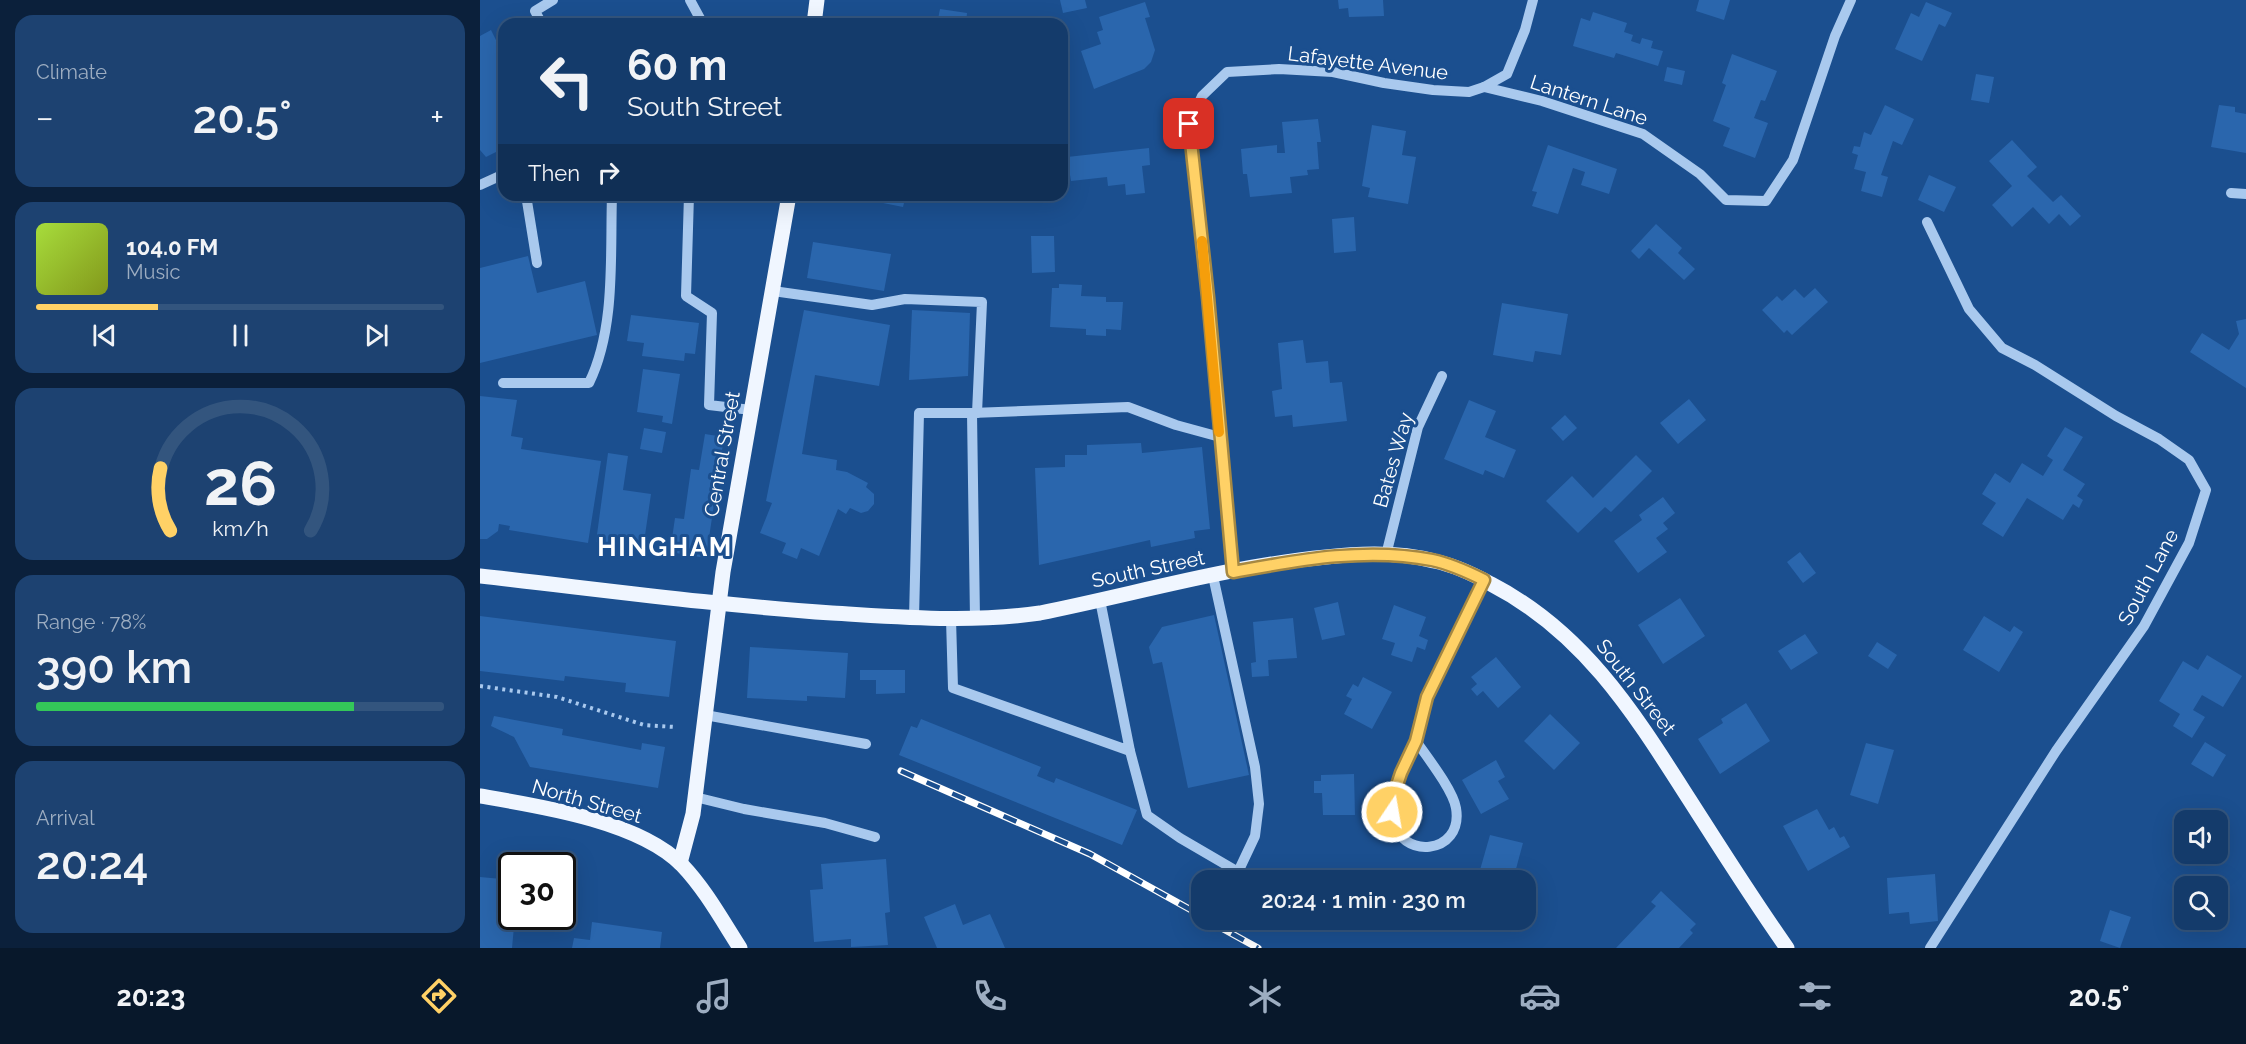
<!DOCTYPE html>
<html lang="en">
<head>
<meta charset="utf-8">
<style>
	:root { --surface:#143b6b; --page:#1d4271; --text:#f1f3f6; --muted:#9dadc1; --line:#33557e; --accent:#ffd166 }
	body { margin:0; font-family:Raleway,sans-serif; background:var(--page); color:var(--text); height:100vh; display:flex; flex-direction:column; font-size:22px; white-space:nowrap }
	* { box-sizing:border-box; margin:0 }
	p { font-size:20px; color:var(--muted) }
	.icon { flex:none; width:33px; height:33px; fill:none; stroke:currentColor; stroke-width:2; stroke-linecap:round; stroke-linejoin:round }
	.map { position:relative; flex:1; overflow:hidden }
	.drawer { display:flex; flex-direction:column; gap:15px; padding:15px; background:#0b203b; width:480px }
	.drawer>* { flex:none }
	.hud { position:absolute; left:18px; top:18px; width:570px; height:183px; border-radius:18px; box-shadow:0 6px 24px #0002,0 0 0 2px var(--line); background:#143b6b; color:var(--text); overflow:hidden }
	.controls { position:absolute; left:1694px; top:810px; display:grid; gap:12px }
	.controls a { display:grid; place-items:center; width:54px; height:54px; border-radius:12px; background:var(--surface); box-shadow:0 6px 24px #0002,0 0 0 2px var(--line); font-size:30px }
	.speed { position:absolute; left:18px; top:852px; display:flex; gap:12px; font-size:30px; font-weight:700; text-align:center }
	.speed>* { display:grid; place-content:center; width:78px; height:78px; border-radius:50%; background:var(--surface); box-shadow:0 6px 24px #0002,0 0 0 2px var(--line); line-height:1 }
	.speed .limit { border:3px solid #111; border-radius:9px; background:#fff; color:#111 }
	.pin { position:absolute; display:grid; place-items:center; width:51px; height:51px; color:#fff; margin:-26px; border-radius:12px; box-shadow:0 3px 9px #0006 }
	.me { position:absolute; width:66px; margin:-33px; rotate:12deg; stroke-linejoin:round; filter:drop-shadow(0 0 4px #0008) }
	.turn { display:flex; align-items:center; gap:21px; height:126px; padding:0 30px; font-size:27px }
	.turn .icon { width:78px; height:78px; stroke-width:2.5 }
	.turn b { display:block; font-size:42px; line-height:51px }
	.then { display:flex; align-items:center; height:57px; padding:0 30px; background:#0003; gap:12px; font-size:22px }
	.big { font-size:45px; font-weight:600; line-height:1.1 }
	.drawer .tile { flex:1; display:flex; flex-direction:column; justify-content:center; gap:9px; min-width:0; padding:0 21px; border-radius:18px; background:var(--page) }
	.drawer .dial { align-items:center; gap:0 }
	.dial svg { height:156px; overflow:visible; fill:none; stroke:var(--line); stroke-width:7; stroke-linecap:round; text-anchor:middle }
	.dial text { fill:var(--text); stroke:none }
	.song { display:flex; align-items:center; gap:18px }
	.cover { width:72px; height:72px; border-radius:9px; background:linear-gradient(135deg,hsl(80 70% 55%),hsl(70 70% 35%)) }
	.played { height:6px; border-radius:3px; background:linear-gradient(90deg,var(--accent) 30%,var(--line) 30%) }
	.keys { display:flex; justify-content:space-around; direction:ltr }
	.heat { display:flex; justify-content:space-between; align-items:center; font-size:33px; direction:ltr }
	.charge { height:9px; border-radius:4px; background:linear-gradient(90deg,#34c759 78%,var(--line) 0) }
	.trip { position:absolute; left:711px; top:870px; width:345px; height:60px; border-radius:18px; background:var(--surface); box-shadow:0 6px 24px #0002,0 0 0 2px var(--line); font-weight:600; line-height:60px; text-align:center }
	.tabs { display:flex; height:96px; justify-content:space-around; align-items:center; background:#08182b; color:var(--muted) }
	.tabs .icon { width:42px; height:42px }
	.tabs .on { color:var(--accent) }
	.tabs b { font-size:27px; color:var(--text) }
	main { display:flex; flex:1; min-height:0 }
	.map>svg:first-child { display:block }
</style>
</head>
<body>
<main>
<section class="drawer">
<div class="tile"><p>Climate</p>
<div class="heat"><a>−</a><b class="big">20.5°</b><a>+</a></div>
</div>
<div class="tile">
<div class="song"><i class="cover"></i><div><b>104.0 FM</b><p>Music</p></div></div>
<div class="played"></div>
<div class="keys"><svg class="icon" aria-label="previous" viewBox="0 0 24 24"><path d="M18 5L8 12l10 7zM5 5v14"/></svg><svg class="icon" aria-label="pause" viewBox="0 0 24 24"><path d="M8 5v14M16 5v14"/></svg><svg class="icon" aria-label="next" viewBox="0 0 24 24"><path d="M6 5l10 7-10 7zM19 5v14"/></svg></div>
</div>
<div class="tile dial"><svg viewBox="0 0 100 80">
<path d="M14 69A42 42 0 1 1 86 69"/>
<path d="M14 69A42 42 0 0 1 9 37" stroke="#ffd166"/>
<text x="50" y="56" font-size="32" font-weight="700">26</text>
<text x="50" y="72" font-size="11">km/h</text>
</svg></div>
<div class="tile"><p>Range · 78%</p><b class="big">390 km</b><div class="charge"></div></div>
<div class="tile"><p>Arrival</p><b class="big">20:24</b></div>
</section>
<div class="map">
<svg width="1766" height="948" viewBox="0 0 1766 948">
	<rect width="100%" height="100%" fill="#1b4f8f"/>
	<g fill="#2a66ad">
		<path d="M580,0H605L607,8L583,13Z"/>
		<path d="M858,0H903L904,16L869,17L868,8L859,9Z"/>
		<path d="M1219,0H1250L1244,20L1216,11Z"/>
		<path d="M665,2L670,17L665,18L675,50L671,62L664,69L614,89L601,51L621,44L617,32L623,30L619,17Z"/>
		<path d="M1446,2L1472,13L1465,27L1459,24L1442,61L1415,49L1431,13L1439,17Z"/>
		<path d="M460,9L487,13L486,24H457Z"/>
		<path d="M1113,12L1147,23L1144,32L1153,35L1151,41L1160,44L1162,38L1173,41L1171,48L1183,51L1178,66L1136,53L1134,58L1093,46L1101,18L1110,21Z"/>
		<path d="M11,30L24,56V62L18,65L22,73L24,72V148L6,157L0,150V36Z"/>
		<path d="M1252,54L1297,71L1285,101L1281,100L1274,118L1288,123L1275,158L1243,146L1250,128L1233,121L1246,85L1242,83Z"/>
		<path d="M1187,67L1205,71L1202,85L1184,81Z"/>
		<path d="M1496,74L1514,77L1509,103L1491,100Z"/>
		<path d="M1405,105L1434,119L1422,145L1413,141L1401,175L1408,177L1402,197L1381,191L1386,172L1374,169L1378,155L1372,153L1374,146L1380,147L1384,132L1391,135Z"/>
		<path d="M1739,105L1755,107V112L1766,114V153L1731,147Z"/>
		<path d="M838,119L841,142H837L839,169L827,170L828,175L810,177L812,193L770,197L767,174H763L761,149L797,145V153H805L802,122Z"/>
		<path d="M892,125L926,131L922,155L936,157L928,204L888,197L890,188L882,186Z"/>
		<path d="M1532,140L1557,167L1547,176L1573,202L1581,195L1601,216L1590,226L1579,214L1569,224L1553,207L1532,227L1512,205L1532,186L1509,161Z"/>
		<path d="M1068,145L1137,169L1129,194L1101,185L1105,172L1093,168L1078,214L1052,206L1057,192L1052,191Z"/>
		<path d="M669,148L670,165L662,166L665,193L646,195L645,184L628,186L627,177L591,181L587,157Z"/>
		<path d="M1449,175L1476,187L1464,212L1438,200Z"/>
		<path d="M389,195H426L423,207L388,200Z"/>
		<path d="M874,217L876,251L854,253L852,219Z"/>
		<path d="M1176,224L1202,248L1198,253L1215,269L1204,280L1169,248L1159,259L1151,251Z"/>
		<path d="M551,236H574L575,272L552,273Z"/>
		<path d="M333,242L411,254L404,291L327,278Z"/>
		<path d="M48,256L57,293L105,281L117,335L0,363V268Z"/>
		<path d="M579,284L602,285L601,296L626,297V302H643L641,330L626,329V336L606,335V329L570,327L572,288H579Z"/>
		<path d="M1335,288L1348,302L1312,335L1307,330L1304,333L1282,310L1297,296L1302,301L1315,289L1324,298Z"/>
		<path d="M1022,303L1088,314L1081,355L1055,351L1053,362L1013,355Z"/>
		<path d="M324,310L410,325L399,386L335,375L322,454L357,460L356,470L367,472L388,483L386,487L394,494V504L388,511L381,513L370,508L366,514L358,509L339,556L321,548L317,559L302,553L306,543L280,533L292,503L286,501Z"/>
		<path d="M432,310L490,313L488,376L429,380Z"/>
		<path d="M151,315L219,323L215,354L205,353L204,361L162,356L164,343L147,341Z"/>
		<path d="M1766,319V388L1710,352L1722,333L1749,350L1759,334L1756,321Z"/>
		<path d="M823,340L826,363L848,361L850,383L862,382L867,421L813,427L812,415L795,417L792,391L802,389L798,343Z"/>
		<path d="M163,369L200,374L192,424L182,422L183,416L157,412Z"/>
		<path d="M0,396L37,400L31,436L43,438L41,449L121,461L108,543L29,530L30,526L19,524L18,531L7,539H0Z"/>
		<path d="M1209,399L1226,420L1198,444L1180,423Z"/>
		<path d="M989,400L1016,411L1005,437L1036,450L1024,478L1005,470L1003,475L964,459Z"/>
		<path d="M1085,415L1097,428L1083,441L1071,428Z"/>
		<path d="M1585,427L1603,437L1583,470L1605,484L1597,496L1603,500L1599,508L1593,504L1583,520L1547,498L1523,537L1502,524L1516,503L1502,494L1515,473L1530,483L1542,463L1563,476L1573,460L1567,456Z"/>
		<path d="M164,428L186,432L182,453L160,449Z"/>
		<path d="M225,434L244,437L226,558L190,552L195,518L204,519L211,469L219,470Z"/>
		<path d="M661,443L662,453L722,447L730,529L714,531L715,538L671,547L670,540L559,565L555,468L585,467V455H607V445Z"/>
		<path d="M128,453L148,456L143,490L171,494L163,549L116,542Z"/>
		<path d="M1156,455L1172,471L1131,512L1125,507L1098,533L1066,501L1092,476L1113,498Z"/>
		<path d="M1183,497L1195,513L1183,523L1188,529L1176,538L1187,552L1158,573L1134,541L1162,520L1159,515Z"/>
		<path d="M1320,552L1336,573L1323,583L1307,562Z"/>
		<path d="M1200,598L1225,636L1183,664L1158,625Z"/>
		<path d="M858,602L865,635L842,640L834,608Z"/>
		<path d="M914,605L946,617L939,636L948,640L945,650L937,647L932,662L911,655L915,643L902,639Z"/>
		<path d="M734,615L769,775L708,788L682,662L673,664L669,647L682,627Z"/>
		<path d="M0,616L196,641L189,697L145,692L146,683L85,676L84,681L0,671Z"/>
		<path d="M1504,616L1530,632L1534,626L1543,632L1519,672L1483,650Z"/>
		<path d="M813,618L817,658L788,660L789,676L772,677L771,663L776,662L773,622Z"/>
		<path d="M1325,634L1338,653L1311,670L1298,651Z"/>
		<path d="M1397,642L1417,655L1408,669L1388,656Z"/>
		<path d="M270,647L368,653L365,698L327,696V701L267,698Z"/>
		<path d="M1727,655L1762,676L1743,707L1722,695L1713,710L1725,717L1712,738L1693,726L1700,714L1679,701L1703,661L1718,670Z"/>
		<path d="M1016,657L1041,687L1018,708L1003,691L997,696L991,689L997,684L991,677Z"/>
		<path d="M380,670H425V693L396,694V680H380Z"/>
		<path d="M883,677L912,692L892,729L864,714L872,699L866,696L873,684L878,687Z"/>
		<path d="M1266,703L1290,741L1240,774L1218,739L1243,723L1241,719Z"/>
		<path d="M1070,714L1100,743L1074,770L1044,741Z"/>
		<path d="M14,716L83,729L82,735L161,750L162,743L185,747L178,788L50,767L34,737L11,726Z"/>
		<path d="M441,719L561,767L557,776L574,783L576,778L657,810L642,845L419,755L431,726L437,728Z"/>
		<path d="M1725,742L1746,755L1733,777L1711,764Z"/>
		<path d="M1386,743L1414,750L1398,804L1370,795Z"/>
		<path d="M1016,760L1025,777L1018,781L1029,799L1001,814L982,780Z"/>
		<path d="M874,774L875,815H843L842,793H834V781H841V775Z"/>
		<path d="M1337,809L1349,830L1354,827L1360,838L1364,836L1370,847L1328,871L1303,826Z"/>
		<path d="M1010,835L1043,843L1033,880H1014L998,877Z"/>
		<path d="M406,859L410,912L405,913L408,945L371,947V939L334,942L330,890L343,889L341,864Z"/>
		<path d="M1455,874L1458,921L1430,924L1429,912L1409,914L1407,878Z"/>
		<path d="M0,877L22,879V888H32V916H35L32,948H0Z"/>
		<path d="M1181,891L1216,924L1210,930L1213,933L1199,948H1136L1176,906L1171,902Z"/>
		<path d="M475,904L483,925L510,914L525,948H457L444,917Z"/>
		<path d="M1630,910L1651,917L1640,948L1620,941Z"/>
		<path d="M935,920H969L971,928L961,930L960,922L936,927Z"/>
		<path d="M112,922L182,932L180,948H92L94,938L110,940Z"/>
	</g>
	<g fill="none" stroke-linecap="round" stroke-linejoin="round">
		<path stroke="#a9c9ee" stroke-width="4" stroke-dasharray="3 4.5" stroke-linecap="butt" d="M0,686L77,697L164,725L195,727"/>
		<g stroke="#a9c9ee" stroke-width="10">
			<path d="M210,0L223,24"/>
			<path d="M62,24L55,11L73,0"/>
			<path d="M1004,87L1062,101L1163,134L1220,174L1246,200L1286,201L1313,160L1355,36L1371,0"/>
			<path d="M0,185L24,174"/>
			<path d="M1751,193L1766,194"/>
			<path d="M46,195L57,263"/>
			<path d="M209,195L206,296L232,313L229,405L271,410"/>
			<path d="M1447,222L1489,309L1522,348L1555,365L1636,416L1679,439L1709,460L1726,490L1709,543L1664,626L1576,751L1450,948"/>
			<path d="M293,291L392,305L425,299L502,302L497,413"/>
			<path d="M23,383H109C136,328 130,255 132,195"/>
			<path d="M492,413L648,407L696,425L740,437"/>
			<path d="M906,555L938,427L962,376"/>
			<path d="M753,572L728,297L709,124L722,96L747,72L799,69L853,72L904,83L953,90L989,92L1004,87L1027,74L1045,30L1053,0"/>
			<path d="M733,576L775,767L779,804L775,836L758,872"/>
			<path d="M434,618L439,413H492L495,619"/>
			<path d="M471,619L473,688L650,751L620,600"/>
			<path d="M225,715L386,744"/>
			<path d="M936,741C947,757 973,790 976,808C984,856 918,860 913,818C909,789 928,766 936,740C941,726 942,710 948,696C964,656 985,618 1004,580"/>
			<path d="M650,751L667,815L700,838L772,880"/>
			<path d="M215,797L264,809L345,823L395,837"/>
		</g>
		<g stroke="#f0f6ff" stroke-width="15">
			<path d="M334,24L337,0"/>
			<path d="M0,576C117,589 234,605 352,613C422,617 491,623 560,613C655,594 750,566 846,557C881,553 921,552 954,561C974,565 993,574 1011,584C1104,632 1154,713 1209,799C1241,849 1273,900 1307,948"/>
			<path d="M0,796C59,806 159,821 202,865C225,889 242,920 260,948"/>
			<path d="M200,863L213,814L243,572L309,195"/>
		</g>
		<g stroke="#fff" stroke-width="7">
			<g id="rail">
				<path d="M421,771L610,854L722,916"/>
				<path d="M727,920L778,948"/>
			</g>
		</g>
		<use href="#rail" stroke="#1b4f8f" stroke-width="4.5" stroke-dasharray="14" stroke-linecap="butt"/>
	</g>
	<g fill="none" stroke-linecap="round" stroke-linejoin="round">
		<g stroke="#a68842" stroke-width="15">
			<path id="route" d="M709,124L728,297L753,572C819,560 886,547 952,560C971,564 988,572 1004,580L947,697L936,741L921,773L914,794L912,812"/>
		</g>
		<use href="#route" stroke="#ffd166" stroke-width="10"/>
		<path stroke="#f59e0b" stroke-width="10" d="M722,241L739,432"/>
	</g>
	<g text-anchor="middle" stroke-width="6" stroke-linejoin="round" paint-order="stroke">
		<g font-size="20" fill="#fff" stroke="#1b4f8f">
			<text transform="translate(888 63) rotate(7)" y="7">Lafayette Avenue</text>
			<text transform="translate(1109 100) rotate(18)" y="7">Lantern Lane</text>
			<text transform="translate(242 454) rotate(-80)" y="7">Central Street</text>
			<text transform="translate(913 460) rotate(-74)" y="7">Bates Way</text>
			<text transform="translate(668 569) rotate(-12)" y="7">South Street</text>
			<text transform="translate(1668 577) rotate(-62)" y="7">South Lane</text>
			<text transform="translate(1156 687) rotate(52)" y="7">South Street</text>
			<text transform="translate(107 801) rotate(16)" y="7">North Street</text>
		</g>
		<g font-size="26" font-weight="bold" letter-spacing="1.5" fill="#fff" stroke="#1b4f8f">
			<text x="185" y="556">HINGHAM</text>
		</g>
	</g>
</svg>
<div class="controls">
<a><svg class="icon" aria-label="sound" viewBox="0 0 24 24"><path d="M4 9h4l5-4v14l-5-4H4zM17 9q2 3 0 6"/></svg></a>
<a><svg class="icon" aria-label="search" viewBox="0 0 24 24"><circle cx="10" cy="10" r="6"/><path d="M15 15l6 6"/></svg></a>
</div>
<div class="speed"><div class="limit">30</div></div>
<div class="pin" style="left:709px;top:124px;background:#d93025"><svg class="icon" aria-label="arrive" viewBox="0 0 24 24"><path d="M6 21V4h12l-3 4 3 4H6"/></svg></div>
<svg class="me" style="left:912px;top:812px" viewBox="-20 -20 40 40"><circle r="17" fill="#ffd166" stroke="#fff" stroke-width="3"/><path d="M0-11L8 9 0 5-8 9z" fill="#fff"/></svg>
<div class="trip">20:24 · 1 min · 230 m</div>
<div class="hud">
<div class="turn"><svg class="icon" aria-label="left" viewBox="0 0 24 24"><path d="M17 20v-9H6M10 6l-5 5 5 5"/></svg><div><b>60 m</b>South Street</div></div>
<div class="then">Then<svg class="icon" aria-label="right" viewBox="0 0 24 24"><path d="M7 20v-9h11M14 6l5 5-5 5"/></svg></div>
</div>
</div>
</main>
<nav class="tabs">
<b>20:23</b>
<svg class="icon on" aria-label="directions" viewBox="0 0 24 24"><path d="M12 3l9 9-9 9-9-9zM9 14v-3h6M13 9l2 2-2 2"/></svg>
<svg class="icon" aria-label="music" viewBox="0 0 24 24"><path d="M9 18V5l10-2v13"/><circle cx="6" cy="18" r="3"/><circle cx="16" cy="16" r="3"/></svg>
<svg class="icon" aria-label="phone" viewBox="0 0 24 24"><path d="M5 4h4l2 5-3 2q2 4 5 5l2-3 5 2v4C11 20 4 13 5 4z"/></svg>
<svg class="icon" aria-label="climate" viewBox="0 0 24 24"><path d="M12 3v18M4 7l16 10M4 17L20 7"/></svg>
<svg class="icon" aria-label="car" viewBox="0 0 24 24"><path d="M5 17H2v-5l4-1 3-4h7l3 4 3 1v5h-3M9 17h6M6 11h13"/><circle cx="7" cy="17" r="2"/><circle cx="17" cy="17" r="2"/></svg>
<svg class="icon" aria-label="filters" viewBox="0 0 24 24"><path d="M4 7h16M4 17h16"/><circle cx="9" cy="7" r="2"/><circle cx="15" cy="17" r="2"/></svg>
<b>20.5°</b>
</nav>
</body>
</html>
